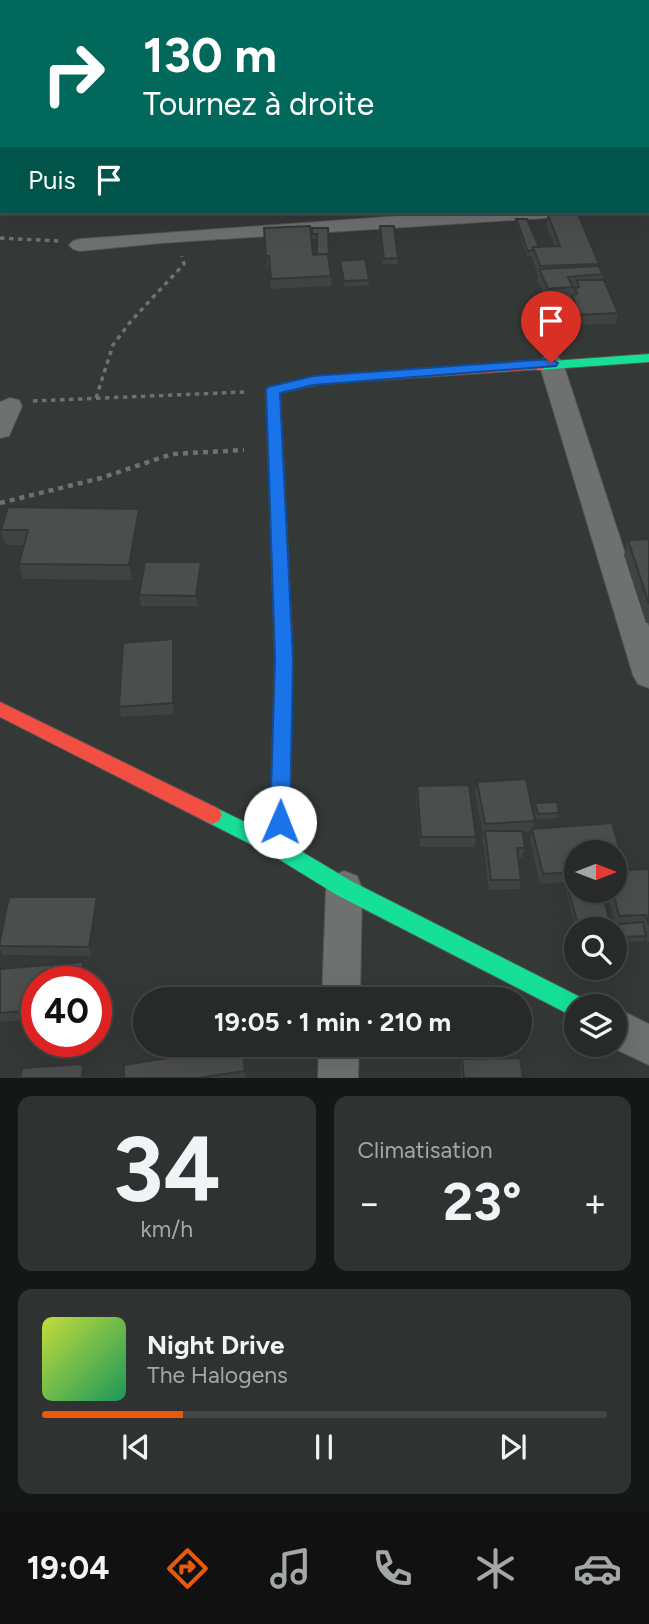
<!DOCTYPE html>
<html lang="fr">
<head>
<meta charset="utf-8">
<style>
	:root { --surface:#272a28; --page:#2f3230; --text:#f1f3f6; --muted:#a4a7a8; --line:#434645; --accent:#ea580c }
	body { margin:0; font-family:Figtree,sans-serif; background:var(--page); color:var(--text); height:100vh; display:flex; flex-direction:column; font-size:26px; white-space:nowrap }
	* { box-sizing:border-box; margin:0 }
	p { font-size:23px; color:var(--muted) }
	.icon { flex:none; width:38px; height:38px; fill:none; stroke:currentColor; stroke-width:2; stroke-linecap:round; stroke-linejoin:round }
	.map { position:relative; height:1078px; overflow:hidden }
	.details { display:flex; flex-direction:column; gap:18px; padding:18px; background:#151716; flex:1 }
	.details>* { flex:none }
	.hud { position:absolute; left:0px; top:0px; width:649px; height:214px; box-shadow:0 7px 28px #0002,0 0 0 2px var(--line); background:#00695c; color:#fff; overflow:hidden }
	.needle { width:46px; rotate:90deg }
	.fabs { position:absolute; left:564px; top:840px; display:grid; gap:14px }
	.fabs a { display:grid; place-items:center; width:63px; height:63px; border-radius:50%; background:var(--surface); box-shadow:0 7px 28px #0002,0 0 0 2px var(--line); font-size:35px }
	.speed { position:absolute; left:21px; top:966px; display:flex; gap:14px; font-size:35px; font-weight:700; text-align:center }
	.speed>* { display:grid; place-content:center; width:91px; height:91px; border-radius:50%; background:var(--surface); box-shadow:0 7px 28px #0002,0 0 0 2px var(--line); line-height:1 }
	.speed .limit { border:10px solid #d22; background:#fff; color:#111 }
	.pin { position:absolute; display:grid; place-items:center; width:60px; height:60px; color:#fff; margin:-72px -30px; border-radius:50% 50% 50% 0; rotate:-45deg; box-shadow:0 0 7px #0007 }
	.pin .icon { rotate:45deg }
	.me { position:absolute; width:77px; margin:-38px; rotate:1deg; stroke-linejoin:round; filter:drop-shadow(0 0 5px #0008) }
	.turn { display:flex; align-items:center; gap:24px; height:147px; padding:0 28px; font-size:32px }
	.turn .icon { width:91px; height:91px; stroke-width:2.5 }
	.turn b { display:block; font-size:49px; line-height:60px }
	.then { display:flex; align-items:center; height:66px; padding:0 28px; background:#0003; gap:14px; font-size:26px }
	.big { font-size:52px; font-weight:700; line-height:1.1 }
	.details .widget { flex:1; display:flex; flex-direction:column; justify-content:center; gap:10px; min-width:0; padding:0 24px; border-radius:14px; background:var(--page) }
	.details .dial { align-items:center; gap:0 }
	.dial b { font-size:91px; line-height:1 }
	.song { display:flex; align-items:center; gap:21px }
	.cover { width:84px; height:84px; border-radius:10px; background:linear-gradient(135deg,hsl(70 70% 55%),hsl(150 70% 35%)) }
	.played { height:7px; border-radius:4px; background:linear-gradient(90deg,var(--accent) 25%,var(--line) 25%) }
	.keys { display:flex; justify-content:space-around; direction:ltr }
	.heat { display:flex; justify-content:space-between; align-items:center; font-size:38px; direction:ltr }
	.details .tiles { flex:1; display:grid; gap:18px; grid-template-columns:1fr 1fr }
	.widget:last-child { grid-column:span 2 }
	.trip { position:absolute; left:133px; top:987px; width:399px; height:70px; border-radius:35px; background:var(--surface); box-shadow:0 7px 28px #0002,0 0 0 2px var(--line); font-weight:700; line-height:70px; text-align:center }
	.tab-bar { display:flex; height:112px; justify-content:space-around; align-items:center; background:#101110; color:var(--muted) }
	.tab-bar .icon { width:49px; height:49px }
	.tab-bar .on { color:var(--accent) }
	.tab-bar b { font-size:32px; color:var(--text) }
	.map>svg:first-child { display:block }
</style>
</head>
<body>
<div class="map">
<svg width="649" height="1078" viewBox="0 0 649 1078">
	<rect width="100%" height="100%" fill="#343836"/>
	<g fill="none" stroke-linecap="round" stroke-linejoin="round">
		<g stroke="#505452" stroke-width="2">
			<g id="street">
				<rect x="150" y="0" width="16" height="2"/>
				<path d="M588,0H604L605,2H589Z"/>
				<rect x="648" y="80" width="1" height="12"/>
				<path d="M649,132V144L648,145V133Z"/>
				<rect x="0" y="166" width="2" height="12"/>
				<rect x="648" y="199" width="1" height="12"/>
				<path d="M455,212H555L552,216L545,218L162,243L80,251L73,249L69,245L73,241L80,239Z"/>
				<path d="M551,356L559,358L563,363L649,627V688L638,684L633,675L539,363L543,358Z"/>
				<path d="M10,398L19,400L22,406L9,436L0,438V402Z"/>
				<path d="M344,871L357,876L362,888L360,999H322L326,888L331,876Z"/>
				<path d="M614,1007L649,1024V1065L607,1045H614Z"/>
				<path d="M319,1045H359L358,1078H318Z"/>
			</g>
		</g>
		<g stroke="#505452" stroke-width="2">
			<g id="fast">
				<path d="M649,354V362L538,370L531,366L538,362Z"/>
				<path d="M320,376L327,380L325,383L280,393L293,659L289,844L351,881L584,999L587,1006H576V1018L337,895L272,855L205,821L202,815L205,809L212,806L270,834L275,659L266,390L268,387Z"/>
			</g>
		</g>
		<g stroke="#505452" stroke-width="2">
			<g id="jam">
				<path d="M538,362L543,363L545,366L543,369L320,384L313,380L320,376Z"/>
				<path d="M0,702L219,809L222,815L219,821L212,824L205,821L0,717Z"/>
			</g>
		</g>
		<g stroke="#6e716f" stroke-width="3.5" stroke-dasharray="4.5 4.5" stroke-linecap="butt">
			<path d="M0,238L58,241"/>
			<path d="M96,398L113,345L131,321L184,264L182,256"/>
			<path d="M33,401L244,392"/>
		</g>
		<path stroke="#6e716f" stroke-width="4.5" stroke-dasharray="5 5" stroke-linecap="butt" d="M0,503L101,478L172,454L244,450"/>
		<use href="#street" fill="#6e716f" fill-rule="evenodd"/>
		<use href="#fast" fill="#16e098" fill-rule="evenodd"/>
		<use href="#jam" fill="#f24e42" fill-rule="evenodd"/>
	</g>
	<g fill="#404341">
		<path d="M648,104L649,106V128H648Z"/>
		<path d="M548,215L599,264L598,266L603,274L602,280L618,313L616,324L577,325L570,305L571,298L546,299L537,280L538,276L532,256H527L516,224V219L539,247H555L546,225Z"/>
		<path d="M380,226L398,258V264H383Z"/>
		<path d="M264,228L313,255L317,254V239H312V228H328L329,262L331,276V286L271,289L269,266H267Z"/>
		<path d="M340,261L369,280V285L344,287Z"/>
		<path d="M142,524L132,580L23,579L19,564L24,545H6L1,530Z"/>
		<path d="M649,539V623H646L624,555L628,540Z"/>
		<path d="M201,562L202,573L198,606H141L139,595Z"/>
		<path d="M173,639L175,650L174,714L121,717L119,707Z"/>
		<path d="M526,779L535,821L533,829L612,823L625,868L624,871L649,869V942H647L646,937L644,941L620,942L617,928L618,925H615L607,891H614V852H576V881L540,884L530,839L532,831L522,832L525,848L522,858H518L521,880L519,889L489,890L483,841L484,834H483L475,792L477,782Z"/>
		<path d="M417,786L476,837L474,847H420L416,796Z"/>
		<path d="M535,803L559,813L558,818L536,819L534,808Z"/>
		<path d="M567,885L610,923L608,928L576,930L566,890Z"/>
		<path d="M97,897L99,906L92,956L3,955L0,949V941Z"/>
		<path d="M83,962L86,971V982H37V1019L0,1022V969Z"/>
		<path d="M242,1046L246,1078H124Z"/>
		<path d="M462,1059L523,1078H461L460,1067Z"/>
	</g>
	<g fill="#343735">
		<path d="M139,509L142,524L132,580L129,565Z"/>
		<path d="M201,562L202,573L198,606L196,596Z"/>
		<path d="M173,639L175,650L174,714L173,703Z"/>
		<path d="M97,897L99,906L92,956L89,947Z"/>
		<path d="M83,962L86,971V982H82Z"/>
		<path d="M83,1064L86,1072V1078H82Z"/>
	</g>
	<g fill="#4b4e4c" stroke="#343735" stroke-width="2">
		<path d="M578,214L599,264L540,266L533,247L560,246L548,215Z"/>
		<path d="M516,219H527L539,247H533V250L528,251Z"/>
		<path d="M310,226L313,255L328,254L331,276L271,279L269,256H266L264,228Z"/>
		<path d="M380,226H394L398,258L384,259Z"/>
		<path d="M312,228H328L329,257H328V254H317V234H312Z"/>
		<path d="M365,259L369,280L344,281L340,261Z"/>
		<path d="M598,266L603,274L568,277L573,287L548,289L539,269Z"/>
		<path d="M577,280H604L618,313L579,315L572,295L577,294L575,288L579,287Z"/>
		<path d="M8,507L139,509L129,565L19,564L28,530H1Z"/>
		<path d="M649,539V604L628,540Z"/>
		<path d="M145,562H201L196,596L139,595Z"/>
		<path d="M173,639V703L119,707L123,643Z"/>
		<path d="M526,779L535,821L485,824L477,782Z"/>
		<path d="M469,785L476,837H421L417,786Z"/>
		<path d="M557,802L559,813L538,814L535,803Z"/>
		<path d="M612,823L625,868L614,869V852H576V872L543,874L532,829Z"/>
		<path d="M485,831H522L525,848H517L521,880H491Z"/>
		<path d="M649,869V925L646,915L619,916L613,891H614V871Z"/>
		<path d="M576,884V891H602L610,923L578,925L567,885Z"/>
		<path d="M9,897H97L89,947L0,946V941Z"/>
		<path d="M643,922L646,936L622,937L619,924Z"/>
		<path d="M83,962L82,982H37V1010L0,1013V969Z"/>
		<path d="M242,1046L245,1071L198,1078H124V1065Z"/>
		<path d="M520,1058L523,1078H464L462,1059Z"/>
		<path d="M83,1064L82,1078H20L22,1068Z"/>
		<path d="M455,1076L456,1078L430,1077Z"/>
	</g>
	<path fill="#1a73e8" stroke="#114b97" stroke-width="2" d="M551,359L558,363L556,366L313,385L280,393L293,659L290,822L287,828L280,830L273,828L270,822L275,659L266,390L268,387L313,376Z"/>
</svg>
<div class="fabs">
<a><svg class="needle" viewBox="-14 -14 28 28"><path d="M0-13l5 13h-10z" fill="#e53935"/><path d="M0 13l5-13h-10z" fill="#a4a7a8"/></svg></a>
<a><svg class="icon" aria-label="search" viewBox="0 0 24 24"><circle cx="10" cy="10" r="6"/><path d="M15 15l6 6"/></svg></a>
<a><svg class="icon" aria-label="layers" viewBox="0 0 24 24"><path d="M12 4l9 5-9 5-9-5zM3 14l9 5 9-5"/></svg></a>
</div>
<div class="speed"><div class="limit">40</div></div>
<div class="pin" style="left:551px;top:363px;background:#d93025"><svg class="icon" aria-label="arrive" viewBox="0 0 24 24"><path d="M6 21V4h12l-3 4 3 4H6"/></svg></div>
<svg class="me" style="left:280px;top:822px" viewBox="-20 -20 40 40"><circle r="19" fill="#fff"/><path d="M0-13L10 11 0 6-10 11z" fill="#1a73e8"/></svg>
<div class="trip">19:05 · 1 min · 210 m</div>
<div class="hud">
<div class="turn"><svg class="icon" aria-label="right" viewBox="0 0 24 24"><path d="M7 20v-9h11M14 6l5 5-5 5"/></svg><div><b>130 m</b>Tournez à droite</div></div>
<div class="then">Puis<svg class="icon" aria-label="arrive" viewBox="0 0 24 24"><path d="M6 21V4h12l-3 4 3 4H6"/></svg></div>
</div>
</div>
<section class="details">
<div class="tiles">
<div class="widget dial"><b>34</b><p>km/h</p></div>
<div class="widget"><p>Climatisation</p>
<div class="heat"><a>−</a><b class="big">23°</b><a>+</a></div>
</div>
<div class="widget">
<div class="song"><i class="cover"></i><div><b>Night Drive</b><p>The Halogens</p></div></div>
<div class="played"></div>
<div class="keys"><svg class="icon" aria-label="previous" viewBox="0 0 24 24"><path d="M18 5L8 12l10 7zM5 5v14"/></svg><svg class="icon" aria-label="pause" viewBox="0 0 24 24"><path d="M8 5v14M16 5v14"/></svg><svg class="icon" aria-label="next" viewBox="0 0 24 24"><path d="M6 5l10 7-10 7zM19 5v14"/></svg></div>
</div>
</div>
</section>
<nav class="tab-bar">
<b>19:04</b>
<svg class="icon on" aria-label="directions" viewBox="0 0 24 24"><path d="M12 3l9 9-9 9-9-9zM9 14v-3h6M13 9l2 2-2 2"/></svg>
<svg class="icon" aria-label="music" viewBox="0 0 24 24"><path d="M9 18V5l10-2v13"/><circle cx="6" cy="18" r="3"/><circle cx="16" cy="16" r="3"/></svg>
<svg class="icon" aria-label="phone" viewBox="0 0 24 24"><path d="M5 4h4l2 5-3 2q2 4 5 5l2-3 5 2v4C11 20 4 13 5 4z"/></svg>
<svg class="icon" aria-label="climate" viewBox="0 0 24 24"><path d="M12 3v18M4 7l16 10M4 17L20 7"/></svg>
<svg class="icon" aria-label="car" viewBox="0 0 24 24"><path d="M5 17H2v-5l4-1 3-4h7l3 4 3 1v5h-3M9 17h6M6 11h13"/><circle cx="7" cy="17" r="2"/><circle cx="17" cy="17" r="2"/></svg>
</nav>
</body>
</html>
